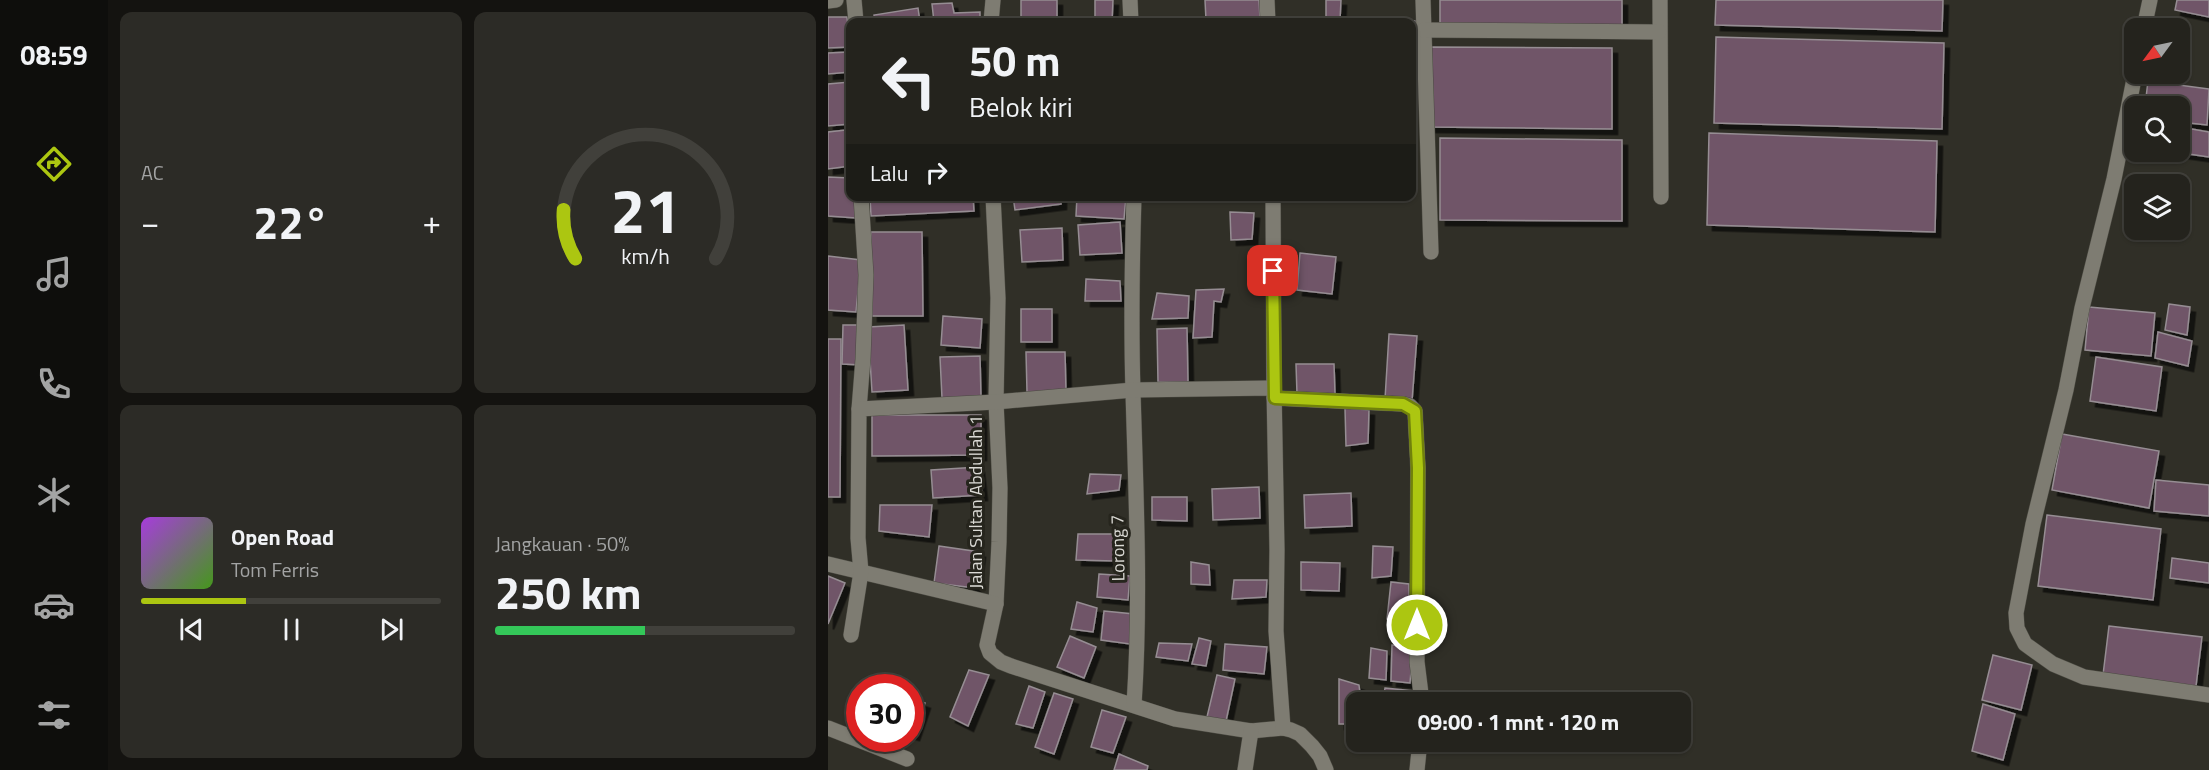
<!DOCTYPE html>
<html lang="id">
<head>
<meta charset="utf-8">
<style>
	:root { --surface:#24231d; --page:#2c2b26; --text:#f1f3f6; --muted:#a3a4a4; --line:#41403b; --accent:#acc611 }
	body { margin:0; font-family:"Titillium Web",sans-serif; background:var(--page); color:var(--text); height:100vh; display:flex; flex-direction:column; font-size:22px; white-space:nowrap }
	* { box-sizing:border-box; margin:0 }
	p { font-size:20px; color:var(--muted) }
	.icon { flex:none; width:33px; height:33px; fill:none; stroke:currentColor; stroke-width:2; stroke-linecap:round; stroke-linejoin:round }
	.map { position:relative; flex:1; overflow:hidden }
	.details { display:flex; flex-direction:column; gap:12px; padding:12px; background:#141310; width:720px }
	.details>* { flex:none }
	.top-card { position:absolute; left:18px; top:18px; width:570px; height:183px; border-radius:12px; box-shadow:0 2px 4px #0004,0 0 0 2px var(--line); background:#24231d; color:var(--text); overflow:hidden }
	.needle { width:39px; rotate:237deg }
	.buttons { position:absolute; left:1296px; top:18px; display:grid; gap:12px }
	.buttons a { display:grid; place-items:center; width:66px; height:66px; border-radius:12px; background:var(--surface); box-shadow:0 2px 4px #0004,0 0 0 2px var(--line); font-size:30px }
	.speed { position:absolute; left:18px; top:674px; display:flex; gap:12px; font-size:30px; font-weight:700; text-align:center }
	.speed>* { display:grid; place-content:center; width:78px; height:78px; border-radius:50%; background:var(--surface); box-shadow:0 2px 4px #0004,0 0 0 2px var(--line); line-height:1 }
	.speed .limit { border:9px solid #d22; background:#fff; color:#111 }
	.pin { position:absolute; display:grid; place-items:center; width:51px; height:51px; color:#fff; margin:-26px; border-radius:12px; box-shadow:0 3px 9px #0006 }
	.me { position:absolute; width:66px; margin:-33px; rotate:0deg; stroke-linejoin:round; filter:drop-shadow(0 0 4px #0008) }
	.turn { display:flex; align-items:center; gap:21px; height:126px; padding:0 24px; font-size:27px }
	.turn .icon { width:78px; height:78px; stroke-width:2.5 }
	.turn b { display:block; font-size:42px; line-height:51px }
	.then { display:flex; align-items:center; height:57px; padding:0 24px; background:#0003; gap:12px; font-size:22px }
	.big { font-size:45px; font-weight:700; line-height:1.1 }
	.details .card { flex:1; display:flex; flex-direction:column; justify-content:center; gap:9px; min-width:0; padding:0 21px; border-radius:12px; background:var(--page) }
	.details .dial { align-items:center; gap:0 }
	.dial svg { height:156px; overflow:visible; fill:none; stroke:var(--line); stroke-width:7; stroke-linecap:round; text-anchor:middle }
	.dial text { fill:var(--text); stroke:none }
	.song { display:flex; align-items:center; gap:18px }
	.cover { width:72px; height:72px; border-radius:9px; background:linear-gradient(135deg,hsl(280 70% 55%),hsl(100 70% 35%)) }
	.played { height:6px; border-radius:3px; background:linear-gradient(90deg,var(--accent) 35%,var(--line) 35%) }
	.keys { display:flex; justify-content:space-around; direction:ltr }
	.heat { display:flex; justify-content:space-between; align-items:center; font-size:33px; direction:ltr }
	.charge { height:9px; border-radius:4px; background:linear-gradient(90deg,#34c759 50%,var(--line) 0) }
	.details .tiles { flex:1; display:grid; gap:12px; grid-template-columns:repeat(2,1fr) }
	.trip { position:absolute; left:518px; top:692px; width:345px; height:60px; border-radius:12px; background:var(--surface); box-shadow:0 2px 4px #0004,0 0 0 2px var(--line); font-weight:700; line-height:60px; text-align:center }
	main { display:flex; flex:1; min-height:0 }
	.tabs { display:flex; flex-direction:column; width:108px; justify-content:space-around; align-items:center; background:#0e0e0c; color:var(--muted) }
	.tabs .icon { width:42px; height:42px }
	.tabs .current { color:var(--accent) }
	.tabs b { font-size:27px; color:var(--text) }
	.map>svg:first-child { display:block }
</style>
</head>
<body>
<main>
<nav class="tabs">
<b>08:59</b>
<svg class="icon current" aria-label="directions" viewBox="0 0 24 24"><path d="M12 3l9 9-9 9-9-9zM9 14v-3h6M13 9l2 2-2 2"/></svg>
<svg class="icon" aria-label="music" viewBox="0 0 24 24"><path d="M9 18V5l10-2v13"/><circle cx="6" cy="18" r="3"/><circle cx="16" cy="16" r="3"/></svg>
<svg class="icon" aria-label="phone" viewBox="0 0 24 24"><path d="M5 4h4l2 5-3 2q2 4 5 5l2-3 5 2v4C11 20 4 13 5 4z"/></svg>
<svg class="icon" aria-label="climate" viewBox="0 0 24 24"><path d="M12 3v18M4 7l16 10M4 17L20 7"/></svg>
<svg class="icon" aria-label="car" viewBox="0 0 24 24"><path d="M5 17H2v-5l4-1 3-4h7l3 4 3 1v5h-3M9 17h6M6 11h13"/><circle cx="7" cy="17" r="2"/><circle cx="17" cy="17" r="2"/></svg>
<svg class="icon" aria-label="filters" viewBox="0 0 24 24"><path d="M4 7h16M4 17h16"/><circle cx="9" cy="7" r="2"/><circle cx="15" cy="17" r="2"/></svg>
</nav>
<section class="details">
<div class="tiles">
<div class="card"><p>AC</p>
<div class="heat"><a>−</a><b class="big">22°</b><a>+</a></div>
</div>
<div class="card dial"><svg viewBox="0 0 100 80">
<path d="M14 69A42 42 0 1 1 86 69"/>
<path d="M14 69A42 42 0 0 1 8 44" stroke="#acc611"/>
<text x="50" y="56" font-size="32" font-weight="700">21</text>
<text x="50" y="72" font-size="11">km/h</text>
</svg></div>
<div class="card">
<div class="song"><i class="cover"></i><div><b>Open Road</b><p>Tom Ferris</p></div></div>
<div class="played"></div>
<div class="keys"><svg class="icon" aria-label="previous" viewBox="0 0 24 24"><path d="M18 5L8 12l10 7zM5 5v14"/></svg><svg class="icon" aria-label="pause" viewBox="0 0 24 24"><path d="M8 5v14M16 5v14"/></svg><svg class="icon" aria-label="next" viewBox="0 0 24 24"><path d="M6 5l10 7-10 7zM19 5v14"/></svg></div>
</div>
<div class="card"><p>Jangkauan · 50%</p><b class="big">250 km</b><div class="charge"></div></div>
</div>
</section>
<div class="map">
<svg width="1381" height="770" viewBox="0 0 1381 770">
	<defs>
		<filter id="shadow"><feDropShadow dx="5.5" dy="5.5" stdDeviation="0" flood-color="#0009"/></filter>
	</defs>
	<rect width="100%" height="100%" fill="#302f27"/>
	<g fill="#6f5567" stroke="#968d93" stroke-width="1.5" filter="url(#shadow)">
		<rect x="193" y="0" width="36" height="22"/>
		<path d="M267,0H285L284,22H267Z"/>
		<path d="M377,0H431L432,19L378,20Z"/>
		<path d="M498,0H513L512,20H498Z"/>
		<path d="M612,0H794V26L612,24Z"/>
		<path d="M888,0H1115L1114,31L887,25Z"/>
		<path d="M1349,0H1381V17L1347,10Z"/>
		<path d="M124,3L126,13L152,12V22H106L104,4Z"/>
		<path d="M90,8L92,22H47L46,15Z"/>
		<path d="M0,17H19L22,47L0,48Z"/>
		<path d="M547,18L587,21L585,51L584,22H546Z"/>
		<rect x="330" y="20" width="41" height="2"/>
		<path d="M888,37L1116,43L1114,129L886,123Z"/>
		<path d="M602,47L784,48V129L602,127Z"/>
		<path d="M22,52V72L0,74V53Z"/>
		<path d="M1320,81L1381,89L1379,125L1352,122V106H1317Z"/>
		<path d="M22,82V124L0,126V84Z"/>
		<path d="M1358,128L1381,132V157L1354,153Z"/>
		<path d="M18,130L22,166L0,169V132Z"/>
		<path d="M881,133L1109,141L1107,232L879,225Z"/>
		<path d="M612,138L794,140V221L612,220Z"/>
		<path d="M0,177L22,178V196H29L28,218L0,216Z"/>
		<path d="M42,196H145L146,211L43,216Z"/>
		<path d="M185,196H233V204L187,210Z"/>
		<path d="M249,196H298L296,219L248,216Z"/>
		<path d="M402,212L426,213L424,239L403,240Z"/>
		<path d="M292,222L294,253L252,255L250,225Z"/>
		<path d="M234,228L235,260L194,262L192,230Z"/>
		<path d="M43,232H94L95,316H44Z"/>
		<path d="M472,253L508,257L504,294L469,290Z"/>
		<path d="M0,256L33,260L28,312L0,310Z"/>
		<path d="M258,279L292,281L293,301H257Z"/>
		<path d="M396,289L393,302L386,301L384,337L365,338L368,290Z"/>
		<path d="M329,293L361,296L360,318L324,319Z"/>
		<path d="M1341,304L1362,307L1359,335L1337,330Z"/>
		<path d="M1261,307L1327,313L1323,356L1257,350Z"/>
		<rect x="193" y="309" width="31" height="33"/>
		<path d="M115,316L154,319L152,348L113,345Z"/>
		<path d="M15,325H35L34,365L14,364Z"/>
		<path d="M76,325L80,390L44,392L40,327Z"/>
		<path d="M359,328L360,382H330L329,329Z"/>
		<path d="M1330,332L1364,341L1360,366L1327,358Z"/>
		<path d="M561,334L589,336L584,401L557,399Z"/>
		<path d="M0,339H13L12,497H0Z"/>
		<path d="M198,352H237L238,392H199Z"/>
		<path d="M152,356L153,397L114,398L112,357Z"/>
		<path d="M1268,357L1334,367L1328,411L1262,401Z"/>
		<path d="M468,364H506L507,394H469Z"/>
		<path d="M517,408L541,410L540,443L518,446Z"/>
		<path d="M44,415H153V455L44,456Z"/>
		<path d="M1234,434L1331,451L1321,508L1224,490Z"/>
		<path d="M151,467L154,495L105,498L103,470Z"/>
		<path d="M262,474L293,475L291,490L259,494Z"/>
		<path d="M1328,480L1381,485V516L1326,511Z"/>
		<path d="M431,487L432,518L385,520L384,489Z"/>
		<path d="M523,493L524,526L477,528L476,495Z"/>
		<path d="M324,497H359V521L324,520Z"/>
		<path d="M52,505H104L101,537L51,531Z"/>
		<path d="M1219,515L1333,529L1325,600L1210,586Z"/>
		<path d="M250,534H287V561L248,560Z"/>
		<path d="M111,546L152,552L147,588L106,583Z"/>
		<path d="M545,546L565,547L563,576L544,578Z"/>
		<path d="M1344,558L1381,563V583L1342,578Z"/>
		<path d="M363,562L381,565L382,585L363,584Z"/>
		<path d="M473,562L512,563L511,591L473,590Z"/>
		<path d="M271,574L302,576L300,600L269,597Z"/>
		<path d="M0,576L17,583L0,624Z"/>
		<path d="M406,580H439L438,597L404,599Z"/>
		<path d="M563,582L581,584V619H559Z"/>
		<path d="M249,602L269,608L265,632L243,629Z"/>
		<path d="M276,611L306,614L302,644L273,640Z"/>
		<path d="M1281,626L1374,637L1368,686L1275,675Z"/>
		<path d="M242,636L268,647L256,678L229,667Z"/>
		<path d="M371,638L383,641L378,666L364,664Z"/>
		<path d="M331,643L364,644L360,661L328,657Z"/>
		<path d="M397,644L439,647L436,674L395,670Z"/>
		<path d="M564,645L585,646L582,683L563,681Z"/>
		<path d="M543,648L559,651L558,680L541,678Z"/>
		<path d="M1165,655L1204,665L1193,710L1154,700Z"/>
		<path d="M141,670L161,675L140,726L122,717Z"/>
		<path d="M389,675L407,679L398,721L379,717Z"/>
		<path d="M511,679L531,685L533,702H528V724H511Z"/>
		<path d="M201,686L217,692L205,728L188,724Z"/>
		<path d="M557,688L586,691L585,702H555Z"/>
		<path d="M226,693L245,699L226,754L207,747Z"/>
		<path d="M82,698L97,703L86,735L82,734Z"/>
		<path d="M1155,704L1187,714L1175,760L1144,751Z"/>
		<path d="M274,710L298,717L285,753L263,747Z"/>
		<path d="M291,754L320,766L319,770H286Z"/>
	</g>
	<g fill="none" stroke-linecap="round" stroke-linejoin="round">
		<g stroke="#4b4a42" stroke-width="16">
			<g id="minor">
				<path d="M26,0L28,22"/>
				<path d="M302,0L303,22"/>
				<path d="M439,0L440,22"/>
				<path d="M595,0L603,252"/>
				<path d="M832,0L833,197"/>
				<path d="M0,1L8,0"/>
				<path d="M163,22L165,0"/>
				<path d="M1316,28L1322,0"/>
				<path d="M596,30L831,32"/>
				<path d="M1307,74L1286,179L1254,308L1238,390L1205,524L1188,613L1189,628L1197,644L1225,664L1256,677L1381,695"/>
				<path d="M165,196L170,298L168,402L172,488L171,542L168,604L159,645L162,653L173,662L183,666L347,719L423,731L455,728L463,730L472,734L484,746L492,756L498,770"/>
				<path d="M306,196C304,262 303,327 305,392C308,496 313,601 306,705"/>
				<path d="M445,196L446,388"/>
				<path d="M446,398L575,404L582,406L587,411L590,468L589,662L594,702"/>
				<path d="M31,409L35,359L38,275L33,196"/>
				<path d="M0,564L168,604"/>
				<path d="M23,635L33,572L30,538L31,409L168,402L305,390L446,388L449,550L448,631L455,728"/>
				<path d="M0,728L79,759"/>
				<path d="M417,770L423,731"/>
				<path d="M589,770L592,741"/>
			</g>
		</g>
		<use href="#minor" stroke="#7e7c72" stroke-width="15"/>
	</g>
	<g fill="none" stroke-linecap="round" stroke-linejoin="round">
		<g stroke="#70810b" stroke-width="15">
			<path id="route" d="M445,271L447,398L575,404L587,411L590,468L589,625"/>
		</g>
		<use href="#route" stroke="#acc611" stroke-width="10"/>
	</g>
	<g text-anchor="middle" stroke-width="6" stroke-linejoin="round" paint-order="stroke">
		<g font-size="18" fill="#dbdad5" stroke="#26251d">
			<text transform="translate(148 502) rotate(-90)" y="6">Jalan Sultan Abdullah 1</text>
			<text transform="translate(290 548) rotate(-91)" y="6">Lorong 7</text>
		</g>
	</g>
</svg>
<div class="buttons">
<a><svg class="needle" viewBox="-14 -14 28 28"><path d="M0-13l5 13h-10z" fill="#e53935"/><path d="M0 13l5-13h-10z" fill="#a3a4a4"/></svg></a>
<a><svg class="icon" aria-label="search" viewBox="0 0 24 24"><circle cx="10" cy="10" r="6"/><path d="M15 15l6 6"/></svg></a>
<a><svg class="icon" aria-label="layers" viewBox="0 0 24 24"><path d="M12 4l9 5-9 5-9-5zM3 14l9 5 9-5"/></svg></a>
</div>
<div class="speed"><div class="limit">30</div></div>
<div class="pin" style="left:445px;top:271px;background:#d93025"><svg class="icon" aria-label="arrive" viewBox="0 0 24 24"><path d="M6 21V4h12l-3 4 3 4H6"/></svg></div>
<svg class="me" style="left:589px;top:625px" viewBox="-20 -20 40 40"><circle r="17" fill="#acc611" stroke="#fff" stroke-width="3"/><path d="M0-11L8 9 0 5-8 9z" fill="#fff"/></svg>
<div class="trip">09:00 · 1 mnt · 120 m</div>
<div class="top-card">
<div class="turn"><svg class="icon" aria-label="left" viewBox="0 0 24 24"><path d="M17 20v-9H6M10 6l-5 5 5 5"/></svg><div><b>50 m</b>Belok kiri</div></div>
<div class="then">Lalu<svg class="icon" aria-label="right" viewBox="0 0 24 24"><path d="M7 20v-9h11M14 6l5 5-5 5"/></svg></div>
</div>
</div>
</main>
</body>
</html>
